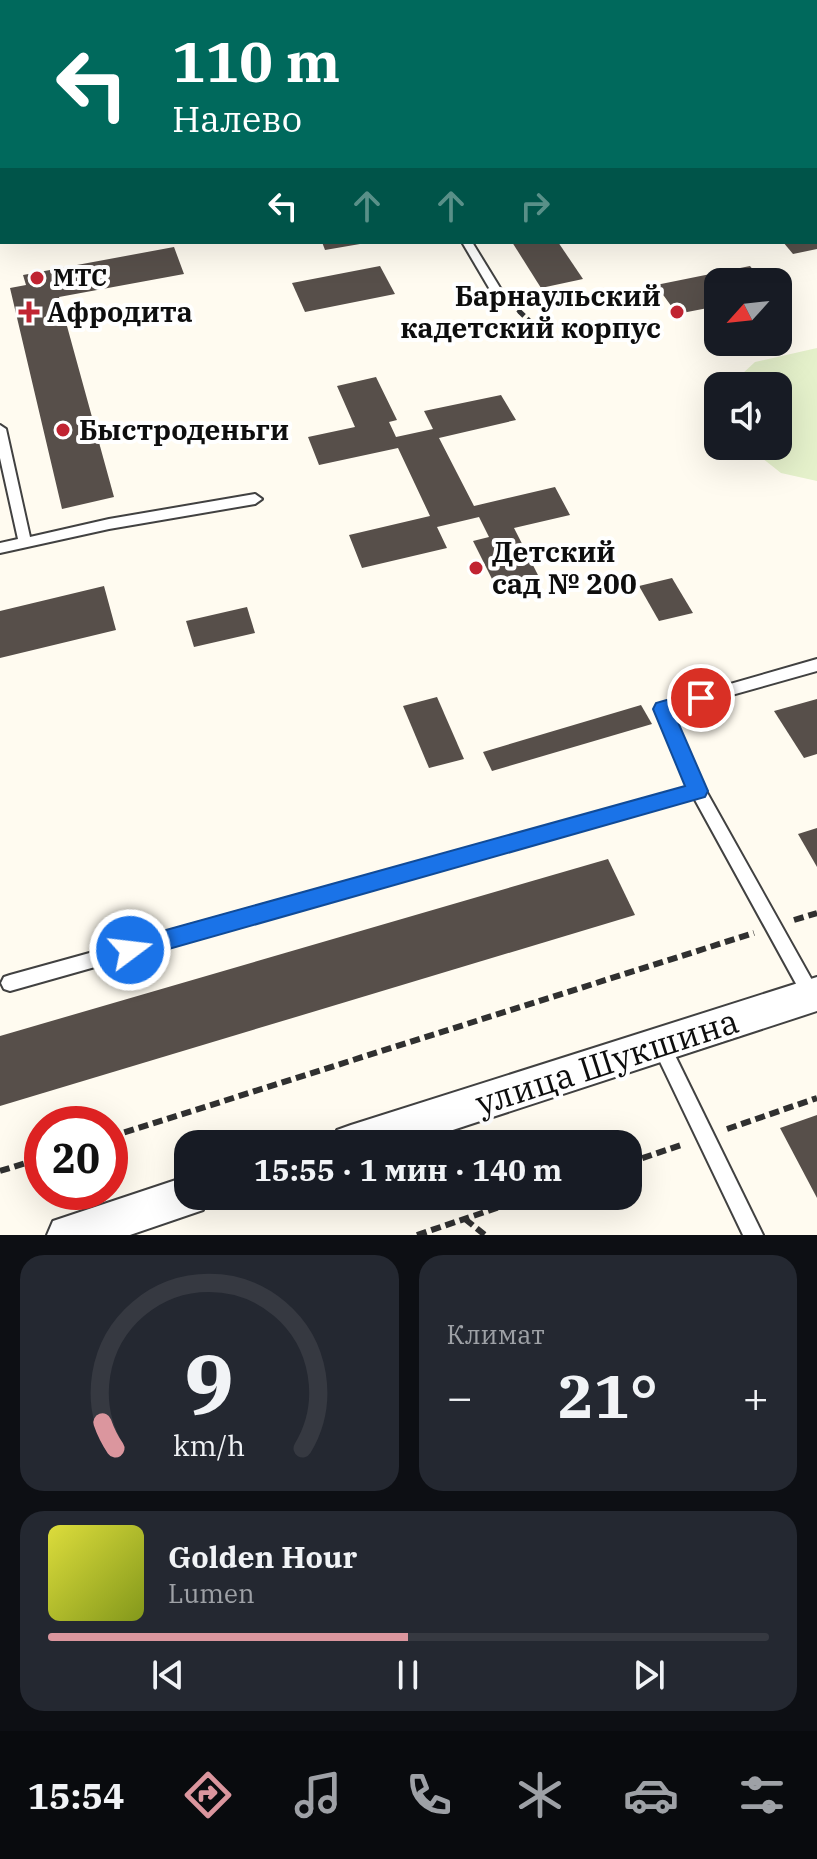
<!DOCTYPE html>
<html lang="ru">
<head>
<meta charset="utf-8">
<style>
	:root { --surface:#171b24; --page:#242831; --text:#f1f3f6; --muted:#9ea1a6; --line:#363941; --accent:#db969e }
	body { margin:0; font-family:"IBM Plex Serif",serif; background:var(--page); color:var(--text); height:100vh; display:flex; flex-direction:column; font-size:30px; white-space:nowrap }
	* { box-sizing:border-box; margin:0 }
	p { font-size:26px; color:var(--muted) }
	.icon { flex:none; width:44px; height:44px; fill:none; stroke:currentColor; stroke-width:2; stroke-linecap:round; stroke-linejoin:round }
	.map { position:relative; height:1235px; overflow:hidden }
	.sheet { display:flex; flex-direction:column; gap:20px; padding:20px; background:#0d0f14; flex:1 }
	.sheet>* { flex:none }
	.banner { position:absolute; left:0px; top:0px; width:818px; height:244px; box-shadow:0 8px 32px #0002; background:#00695c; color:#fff; overflow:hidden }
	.needle { width:52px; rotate:243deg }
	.buttons { position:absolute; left:704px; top:268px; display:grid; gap:16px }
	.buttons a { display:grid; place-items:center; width:88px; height:88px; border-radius:16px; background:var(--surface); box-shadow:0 8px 32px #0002; font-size:40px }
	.speed { position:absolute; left:24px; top:1106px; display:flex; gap:16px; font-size:40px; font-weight:700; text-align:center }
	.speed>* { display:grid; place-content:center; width:104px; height:104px; border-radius:50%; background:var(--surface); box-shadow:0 8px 32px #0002; line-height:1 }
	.speed .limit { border:12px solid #d22; background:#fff; color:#111 }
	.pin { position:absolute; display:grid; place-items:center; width:68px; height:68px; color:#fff; margin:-34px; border:4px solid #fff; border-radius:50%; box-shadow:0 2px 8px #0007 }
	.me { position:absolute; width:88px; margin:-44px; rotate:75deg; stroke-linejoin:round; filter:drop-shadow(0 0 6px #0008) }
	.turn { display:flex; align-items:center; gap:28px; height:168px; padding:0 40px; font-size:36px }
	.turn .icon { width:104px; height:104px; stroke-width:2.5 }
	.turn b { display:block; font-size:56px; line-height:68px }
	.lanes { display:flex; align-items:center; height:76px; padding:0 40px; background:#0003; justify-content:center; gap:40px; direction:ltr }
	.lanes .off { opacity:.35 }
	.big { font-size:60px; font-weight:700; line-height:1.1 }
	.sheet .card { flex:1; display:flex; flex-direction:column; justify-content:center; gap:12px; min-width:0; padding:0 28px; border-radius:24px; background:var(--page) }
	.sheet .dial { align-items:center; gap:0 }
	.dial svg { height:208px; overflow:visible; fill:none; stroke:var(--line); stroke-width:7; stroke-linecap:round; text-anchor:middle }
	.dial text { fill:var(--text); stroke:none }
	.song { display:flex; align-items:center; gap:24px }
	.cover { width:96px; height:96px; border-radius:12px; background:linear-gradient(135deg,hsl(60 70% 55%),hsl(70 70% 35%)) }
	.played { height:8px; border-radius:4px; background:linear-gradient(90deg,var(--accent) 50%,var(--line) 50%) }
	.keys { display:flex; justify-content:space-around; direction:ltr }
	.heat { display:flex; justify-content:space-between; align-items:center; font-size:44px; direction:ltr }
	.sheet .tiles { flex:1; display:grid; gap:20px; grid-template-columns:1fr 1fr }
	.card:last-child { grid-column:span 2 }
	.trip { position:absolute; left:174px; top:1130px; width:468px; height:80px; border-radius:24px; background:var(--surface); box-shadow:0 8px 32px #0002; font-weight:700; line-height:80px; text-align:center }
	.tab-bar { display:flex; height:128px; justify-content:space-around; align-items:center; background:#090b0e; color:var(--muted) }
	.tab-bar .icon { width:56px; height:56px }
	.tab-bar .active { color:var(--accent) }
	.tab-bar b { font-size:36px; color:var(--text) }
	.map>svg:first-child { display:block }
</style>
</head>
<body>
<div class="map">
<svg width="817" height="1235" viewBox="0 0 817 1235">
	<rect width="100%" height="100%" fill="#fffbf0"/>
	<path fill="#e5f1cb" d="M817,348V481L781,473L747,446H778V386H729L755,362Z"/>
	<g fill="#574f4a">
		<path d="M322,242H360V244L325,250Z"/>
		<path d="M512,242H558L583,279L541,288Z"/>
		<path d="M783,242H817V249L793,254Z"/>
		<path d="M174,247L184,274L59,297L114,497L62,509L10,288L26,285L23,275Z"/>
		<path d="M380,266L395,294L305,312L292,283Z"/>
		<path d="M750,266L763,282H718V306L677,314L656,285Z"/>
		<path d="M376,377L397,420L389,422L396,437L433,429L424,411L501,395L516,420L439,438L474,506L555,487L570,515L514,528L540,579L497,589L473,541L489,537L479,517L437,527L447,548L362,568L349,535L430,516L398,448L319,465L308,437L355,427L337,386Z"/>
		<path d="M672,578L693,613L659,621L639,586Z"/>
		<path d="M104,586L116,630L0,658V611Z"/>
		<path d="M247,607L255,633L194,647L186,621Z"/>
		<path d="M437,697L464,759L429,768L403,706Z"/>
		<path d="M817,699V754L804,758L774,711Z"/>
		<path d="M641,705L652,724L492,771L483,752Z"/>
		<path d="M817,828V867L798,834Z"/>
		<path d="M608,859L635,915L0,1106V1036Z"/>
		<path d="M817,1115V1198L780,1128Z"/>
	</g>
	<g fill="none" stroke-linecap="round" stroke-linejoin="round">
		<g stroke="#414141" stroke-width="4">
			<g id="service">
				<path d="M770,0H779L780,2H771Z"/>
				<rect x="816" y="38" width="1" height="7"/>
				<rect x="0" y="231" width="2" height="7"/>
				<path d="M462,242H472L502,291L500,293H492Z"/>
				<path d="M0,425L6,429L30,537L109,519L255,494L262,499L255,504L109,529L0,553V543L18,539L0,458Z"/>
				<path d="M817,659V671L671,712L705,789L817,989V1002L812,1004L806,1002L694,798L10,991L4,989L1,983L4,977L10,975L689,787L655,709L657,705Z"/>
				<path d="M661,1037L667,1039L763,1235H743L652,1045L655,1039Z"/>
			</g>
		</g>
		<g stroke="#414141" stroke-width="4">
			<g id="minor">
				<path d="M345,0H370L343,2Z"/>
				<rect x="0" y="90" width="2" height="12"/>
				<path d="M817,977V1011L410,1144H331L337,1130L351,1125Z"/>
				<path d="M188,1176V1196H209L203,1210L130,1235H47L53,1221Z"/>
			</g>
		</g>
		<g stroke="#303030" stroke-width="4" stroke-dasharray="6 3" stroke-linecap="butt">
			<path d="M389,2L397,0"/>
			<path d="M511,304L521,313"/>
		</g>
		<path stroke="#303030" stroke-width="5" stroke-dasharray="7 4" stroke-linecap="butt" d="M519,311L542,333"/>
		<g stroke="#303030" stroke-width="6" stroke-dasharray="10 5" stroke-linecap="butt">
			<path d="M794,920L817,913"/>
			<path d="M727,1129L817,1098"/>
			<path d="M110,1137L754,933"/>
			<path d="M628,1163L684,1144"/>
			<path d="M0,1171L42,1158"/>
			<path d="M465,1219L485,1235"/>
			<path d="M417,1235L532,1196"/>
		</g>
		<use href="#service" fill="#fff" fill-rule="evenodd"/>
		<use href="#minor" fill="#fff" fill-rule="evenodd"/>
		<path stroke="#c12432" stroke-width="2" d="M174,0L177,2"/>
	</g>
	<path fill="#1a73e8" stroke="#114b97" stroke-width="2" d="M701,690L708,692L711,698L708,703L674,713L708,791L705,797L130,960L122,957L119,950L122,943L130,940L685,786L653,709L656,703Z"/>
	<g fill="#c12432" stroke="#fff" stroke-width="3">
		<circle cx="37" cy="278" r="8"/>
		<path d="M25 300h8v8h8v8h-8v8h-8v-8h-8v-8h8z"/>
		<circle cx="677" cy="312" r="8"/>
		<circle cx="63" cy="430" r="8"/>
		<circle cx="476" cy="568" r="8"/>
	</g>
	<g text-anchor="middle" stroke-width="8" stroke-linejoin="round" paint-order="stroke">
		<g font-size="24" font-weight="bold" fill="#0e0e0e" stroke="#fff" text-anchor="start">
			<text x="53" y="286">МТС</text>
		</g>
		<g font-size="28" font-weight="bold" fill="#0e0e0e" stroke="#fff" text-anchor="start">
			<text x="661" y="306" text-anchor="end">Барнаульский<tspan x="661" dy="32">кадетский корпус</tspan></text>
			<text x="47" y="322">Афродита</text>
			<text x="79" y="440">Быстроденьги</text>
			<text x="492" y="562">Детский<tspan x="492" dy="32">сад № 200</tspan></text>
		</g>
		<g font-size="34" fill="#0e0e0e" stroke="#fff">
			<text transform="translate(607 1062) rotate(-18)" y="12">улица Шукшина</text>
		</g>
	</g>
</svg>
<div class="buttons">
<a><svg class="needle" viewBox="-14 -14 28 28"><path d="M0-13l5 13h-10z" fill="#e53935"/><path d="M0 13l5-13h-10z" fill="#9ea1a6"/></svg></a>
<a><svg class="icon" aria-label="sound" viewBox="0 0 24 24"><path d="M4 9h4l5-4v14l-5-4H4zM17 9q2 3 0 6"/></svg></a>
</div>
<div class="speed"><div class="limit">20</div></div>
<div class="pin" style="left:701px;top:698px;background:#d93025"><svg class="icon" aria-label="arrive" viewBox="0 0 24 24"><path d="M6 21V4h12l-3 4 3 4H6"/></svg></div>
<svg class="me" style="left:130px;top:950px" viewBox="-20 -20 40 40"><circle r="17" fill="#1a73e8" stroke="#fff" stroke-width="3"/><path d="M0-11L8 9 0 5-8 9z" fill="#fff"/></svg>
<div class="trip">15:55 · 1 мин · 140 m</div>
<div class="banner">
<div class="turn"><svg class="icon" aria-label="left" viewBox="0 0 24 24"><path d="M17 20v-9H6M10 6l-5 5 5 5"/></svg><div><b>110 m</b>Налево</div></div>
<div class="lanes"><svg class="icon" aria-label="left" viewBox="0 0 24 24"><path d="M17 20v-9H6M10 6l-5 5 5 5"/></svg><svg class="icon off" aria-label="ahead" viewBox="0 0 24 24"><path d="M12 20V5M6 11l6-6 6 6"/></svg><svg class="icon off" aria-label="ahead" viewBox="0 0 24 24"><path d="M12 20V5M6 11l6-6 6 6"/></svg><svg class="icon off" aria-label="right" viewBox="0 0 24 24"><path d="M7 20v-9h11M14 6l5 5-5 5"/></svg></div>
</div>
</div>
<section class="sheet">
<div class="tiles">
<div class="card dial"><svg viewBox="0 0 100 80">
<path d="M14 69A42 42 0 1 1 86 69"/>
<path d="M14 69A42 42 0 0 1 9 59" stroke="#db969e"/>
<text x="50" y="56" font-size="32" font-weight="700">9</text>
<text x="50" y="72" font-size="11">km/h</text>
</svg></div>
<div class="card"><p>Климат</p>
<div class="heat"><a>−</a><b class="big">21°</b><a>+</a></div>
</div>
<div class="card">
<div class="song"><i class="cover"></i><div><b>Golden Hour</b><p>Lumen</p></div></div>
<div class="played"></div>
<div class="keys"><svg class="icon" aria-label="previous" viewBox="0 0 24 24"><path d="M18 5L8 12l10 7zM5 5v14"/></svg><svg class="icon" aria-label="pause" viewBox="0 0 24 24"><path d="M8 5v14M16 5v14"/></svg><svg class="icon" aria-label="next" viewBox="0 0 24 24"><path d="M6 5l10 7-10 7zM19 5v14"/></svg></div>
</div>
</div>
</section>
<nav class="tab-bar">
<b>15:54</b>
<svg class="icon active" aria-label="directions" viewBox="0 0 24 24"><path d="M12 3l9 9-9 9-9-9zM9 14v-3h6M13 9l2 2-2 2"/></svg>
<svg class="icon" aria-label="music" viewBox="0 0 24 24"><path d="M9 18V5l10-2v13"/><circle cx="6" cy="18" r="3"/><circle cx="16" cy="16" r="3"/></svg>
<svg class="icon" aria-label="phone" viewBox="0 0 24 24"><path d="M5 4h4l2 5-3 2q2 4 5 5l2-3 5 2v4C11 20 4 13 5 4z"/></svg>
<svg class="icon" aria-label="climate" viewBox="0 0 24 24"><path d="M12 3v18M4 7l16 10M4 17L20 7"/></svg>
<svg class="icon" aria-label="car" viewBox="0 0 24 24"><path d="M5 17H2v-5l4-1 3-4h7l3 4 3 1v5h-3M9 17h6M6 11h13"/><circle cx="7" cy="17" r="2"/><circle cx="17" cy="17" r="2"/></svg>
<svg class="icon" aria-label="filters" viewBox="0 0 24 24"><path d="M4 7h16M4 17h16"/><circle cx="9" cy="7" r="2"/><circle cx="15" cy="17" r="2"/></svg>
</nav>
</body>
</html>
